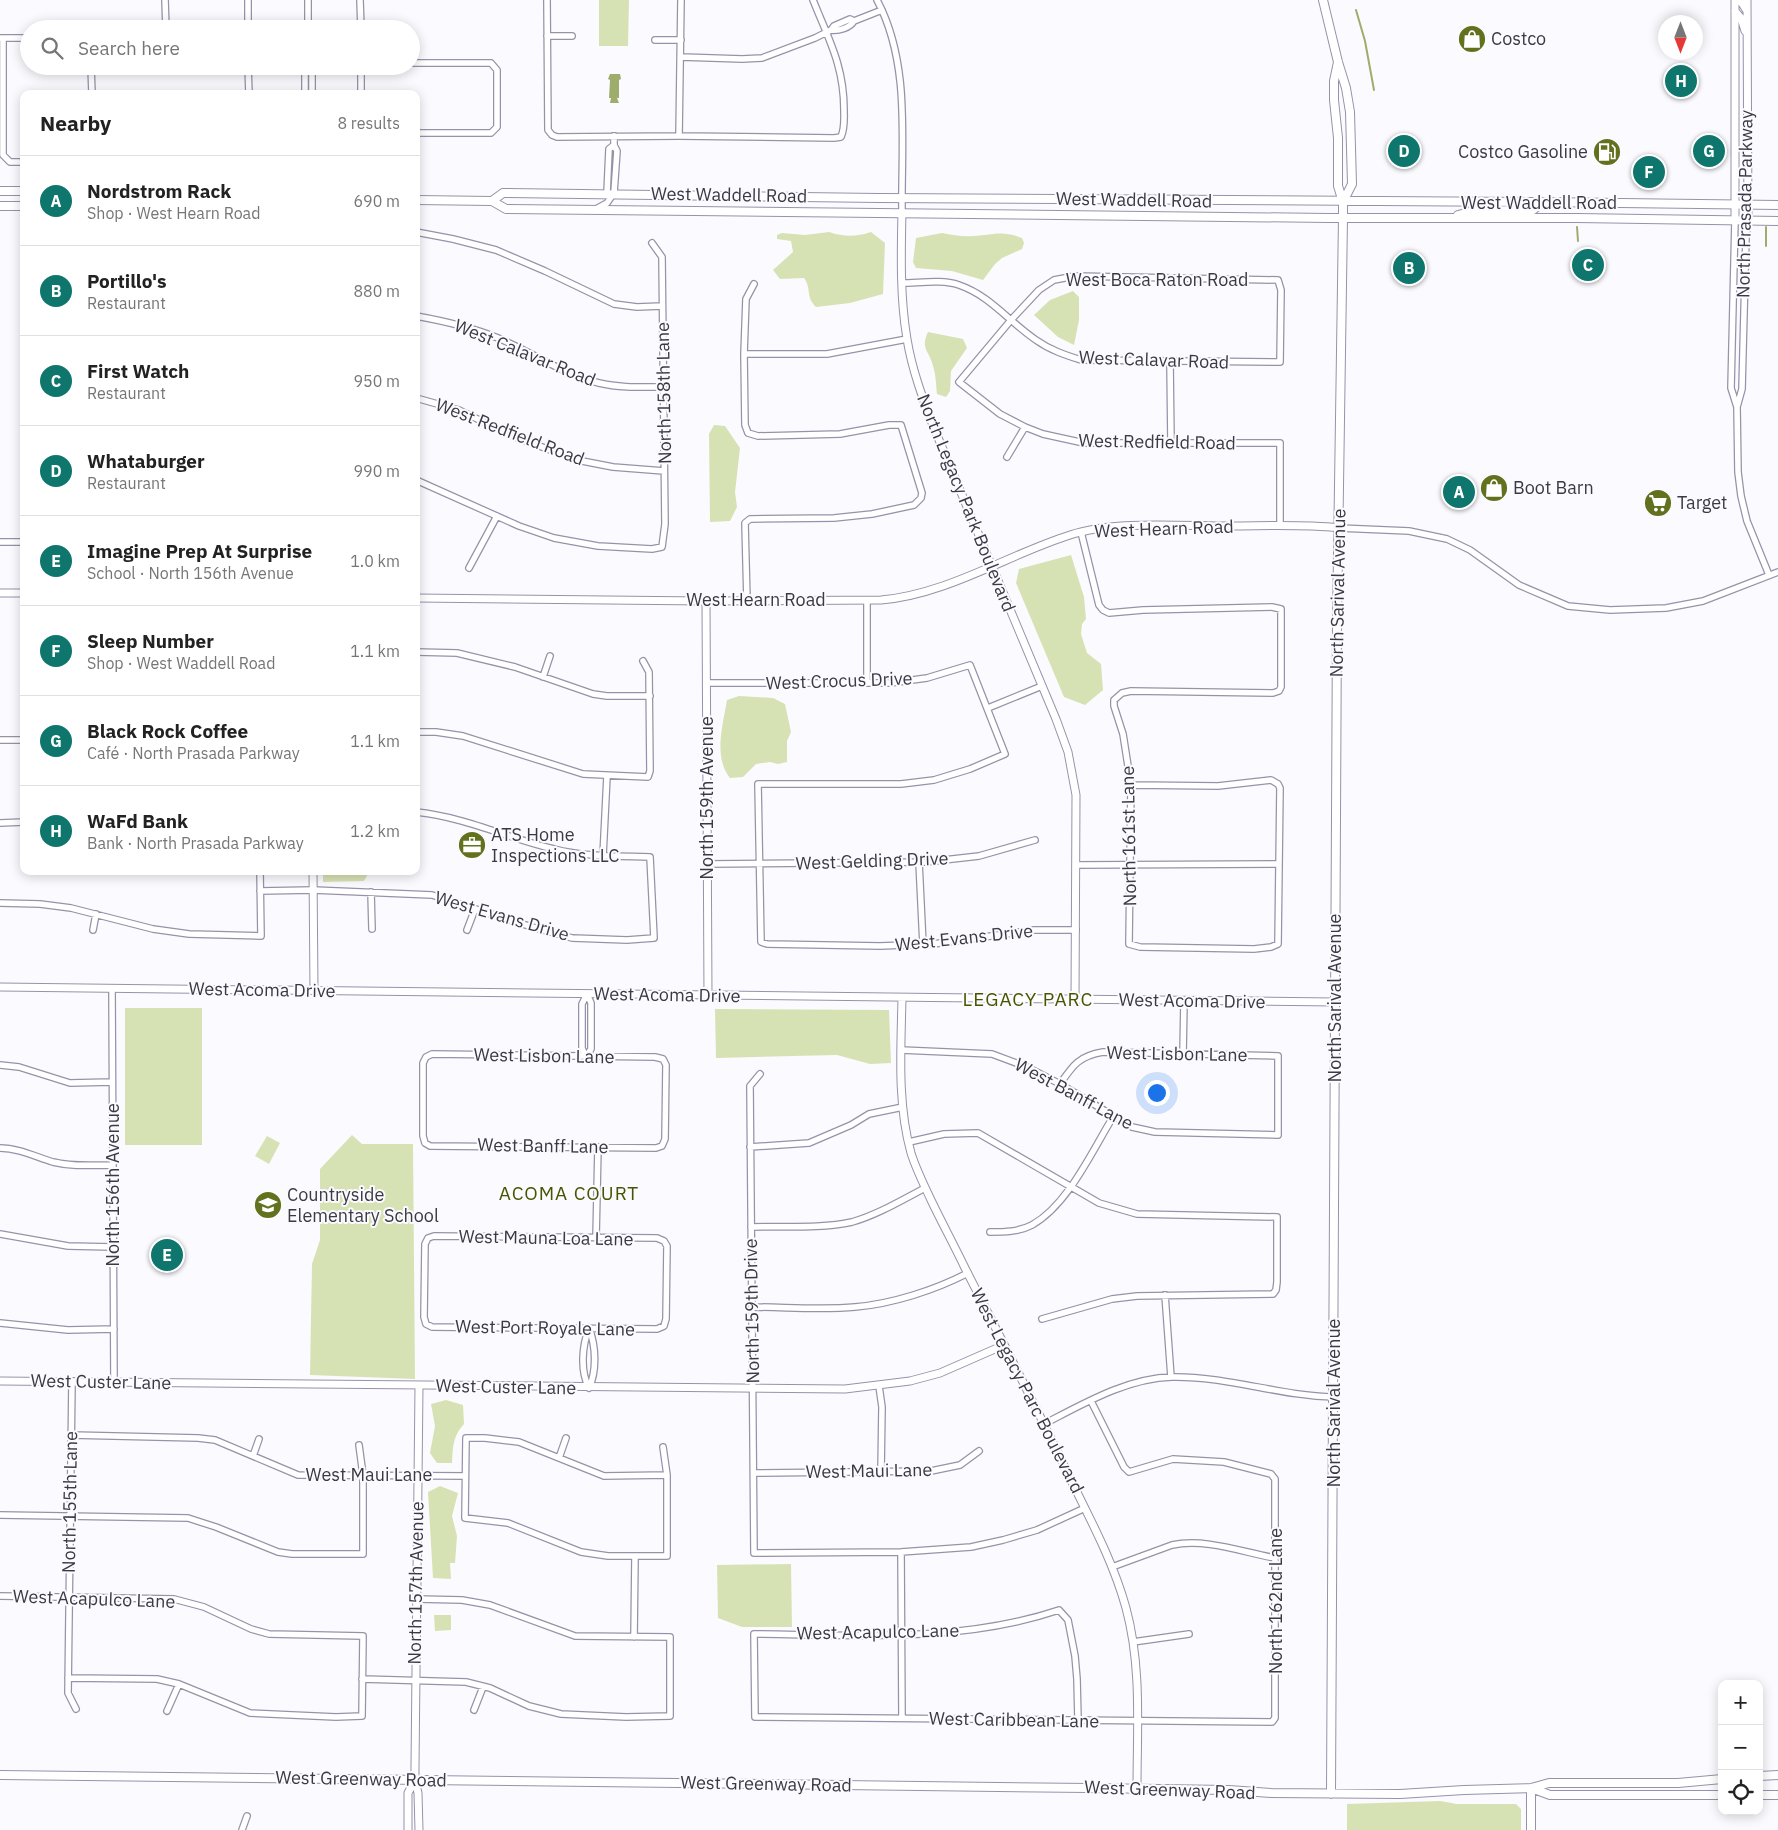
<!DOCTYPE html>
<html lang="en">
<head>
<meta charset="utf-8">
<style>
  :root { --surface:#fff; --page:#f6f6f6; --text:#222; --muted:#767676; --line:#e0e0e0; --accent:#0f766e }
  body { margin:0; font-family:"IBM Plex Sans",sans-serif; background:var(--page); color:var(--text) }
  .controls { position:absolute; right:15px; bottom:15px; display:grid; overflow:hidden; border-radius:10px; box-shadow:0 2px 12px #0003 }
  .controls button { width:45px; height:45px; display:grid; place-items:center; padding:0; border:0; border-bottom:1px solid var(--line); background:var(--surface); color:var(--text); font:25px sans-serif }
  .compass { position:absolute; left:1658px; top:15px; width:45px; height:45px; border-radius:50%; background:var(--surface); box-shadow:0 2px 12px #0003; rotate:180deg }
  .you { position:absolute; left:1156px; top:1092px; width:18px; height:18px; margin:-12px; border:4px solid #fff; border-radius:50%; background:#1a73e8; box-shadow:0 0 0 8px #1a73e833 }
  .badge { display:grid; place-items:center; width:32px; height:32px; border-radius:50%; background:var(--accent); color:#fff; font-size:16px; font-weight:700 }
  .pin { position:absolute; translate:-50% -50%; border:2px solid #fff; box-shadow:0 1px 5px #0006 }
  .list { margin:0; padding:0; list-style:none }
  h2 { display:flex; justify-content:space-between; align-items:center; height:65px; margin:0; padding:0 20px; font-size:21px }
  h2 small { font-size:16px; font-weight:400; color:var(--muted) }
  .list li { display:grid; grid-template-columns:32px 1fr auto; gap:15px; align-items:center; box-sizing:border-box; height:90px; padding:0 20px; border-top:1px solid var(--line) }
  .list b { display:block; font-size:19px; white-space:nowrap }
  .list p { margin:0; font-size:16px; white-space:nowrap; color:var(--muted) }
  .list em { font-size:16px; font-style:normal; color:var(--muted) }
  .icon { flex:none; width:28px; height:28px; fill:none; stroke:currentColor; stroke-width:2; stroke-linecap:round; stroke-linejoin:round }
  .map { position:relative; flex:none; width:1778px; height:1830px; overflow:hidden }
  .search { position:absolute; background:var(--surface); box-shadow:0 2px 12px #0003; left:20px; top:20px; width:400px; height:55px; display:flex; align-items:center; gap:12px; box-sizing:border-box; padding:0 18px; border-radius:28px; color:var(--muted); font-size:19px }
  .panel { position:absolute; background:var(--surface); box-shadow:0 2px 12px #0003; left:20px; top:90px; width:400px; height:785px; border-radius:10px }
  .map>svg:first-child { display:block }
  .green { fill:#d6e2b4 }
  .water { fill:#9ead6c }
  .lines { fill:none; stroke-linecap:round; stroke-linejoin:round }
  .stream { stroke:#9ead6c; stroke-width:2 }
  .minor-casing { stroke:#9792aa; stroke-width:8 }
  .tertiary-casing { stroke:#9792aa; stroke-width:9 }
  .secondary-casing { stroke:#9792aa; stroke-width:10 }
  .minor { stroke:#fff; stroke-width:5.5 }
  .tertiary { stroke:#fff; stroke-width:7 }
  .secondary { stroke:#fff; stroke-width:8 }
  .labels { text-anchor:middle; stroke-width:4; stroke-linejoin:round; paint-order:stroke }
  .poi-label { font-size:18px; fill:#3b3943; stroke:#fbfaff; text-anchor:start }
  .street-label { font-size:18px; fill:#3b3943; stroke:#fbfaff }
  .neighbourhood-label { font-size:19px; letter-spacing:1px; fill:#485500; stroke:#fbfaff }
</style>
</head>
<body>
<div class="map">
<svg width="1778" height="1830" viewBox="0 0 1778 1830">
  <rect width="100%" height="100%" fill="#fbfaff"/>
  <path class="green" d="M599,0h30l-1,46h-29z
    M829,232c15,5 27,5 42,0l14,11 -2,51 -33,9 -34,4c-11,-11 -4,-18 -12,-29l-24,1 -7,-9 20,-18 -2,-11 -14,-2v-4l5,-2 23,2z
    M942,233c11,2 21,4 32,3 20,-1 27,-6 48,2l2,5 -2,6 -20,9 -7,6 -12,16 -31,-9 -36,-3 -3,-6 3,-24z
    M1073,291l6,6v23l-5,25 -16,-8 -24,-22 16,-15z
    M928,332l35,7 4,9 -16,23 -1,20 -4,6 -9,-3c-1,-9 -1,-19 -4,-28 -4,-16 -13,-17 -5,-34z
    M714,425l11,1 15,22 -5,44 2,15 -7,14 -20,1 -1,-88z
    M1071,555l13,42 2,22 -4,5 -1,10 6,19 14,11 2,26 -18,15 -21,-8 -48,-114 3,-14z
    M739,696l34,2 12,6 6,28 -4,9v21l-9,2 -8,-2 -14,2 -13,13 -13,1c-17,-21 -7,-53 -3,-78z
    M323,871h46v1l-5,9 -41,1z
    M125,1008h77v137h-77z
    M715,1009l174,1 2,53 -21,1 -33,-9 -121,3z
    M352,1135l10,9h51l2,235 -105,-4 2,-111 8,-24v-71z
    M267,1136l13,7 -11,21 -14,-8z
    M446,1400l17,5 1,19c-11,12 -11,22 -12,39h-15l-7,-10 5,-27 -4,-22z
    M440,1486l18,7 -6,23 5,20 -2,27h-5l1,16 -18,-1 -5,-86z
    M791,1564l1,63h-50l-24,-9 -1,-53z
    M434,1615h17v15l-16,1z
    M1440,1801l17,3h59l5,5v21h-174v-26z"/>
  <path class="water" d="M610,74h10l1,5 -2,1v18h-2l2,5h-9l1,-5h-2l1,-18 -2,-1z"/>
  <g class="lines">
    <path class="stream" d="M1356,10l9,31 9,49
      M1577,227l1,14
      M1766,246v-19"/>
    <defs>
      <path id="minor" d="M165,0l1,29
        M248,0v29
        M360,0l1,29
        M547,0l1,130 4,5 5,2 122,-1 155,2 7,-1c4,-9 3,-18 3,-27 0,-44 -15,-70 -31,-110
        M877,0c34,64 24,142 25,212
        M304,29l4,-7v-22
        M831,30c8,1 19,-2 23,-9
        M547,36h25
        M1,38h28
        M3,38v117l7,7h14
        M655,40h26
        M681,57l61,2 20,-1 53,-20 16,-8 3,-4 16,-7 4,2 28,-11
        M411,63h80l6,7v57l-6,6h-75
        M91,66l1,28
        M248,66l1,28
        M305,66v28
        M312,66v28
        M361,66v28
        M679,136l2,-136
        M607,193l2,-44 5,-4
        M596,209l11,-6 7,-10 3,-42 -3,-6v-9
        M1735,220l-4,168 6,19 1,65 3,24 6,25 22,54
        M416,232l37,7 43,11 49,21 69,33 23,3 25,-1
        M902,283c17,0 40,-4 57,2 32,11 50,37 77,55 14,10 29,15 45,20l199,2 1,-72 -3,-10 -203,-4 -21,4 -15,10 -28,30 -52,62 41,32 25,13 18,7 41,9h196v83
        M416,316c28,5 55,11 82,22 34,14 64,36 101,45 21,5 43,4 64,4
        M744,354h83l80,-15
        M1170,362l1,81
        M416,398l43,12 51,25 67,25 36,7 51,4
        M1737,407l5,-18 4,-153 2,-16
        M1007,457l18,-30
        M416,480l103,46 35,12 44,8 54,3 10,-2 3,-23 -3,-267 -10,-14
        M1339,528l70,3 38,8 23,11 49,35 49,21 42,4 56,-2 37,-7 75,-29
        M1081,532l18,73 4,5 6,3 34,-3 129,-3 9,2v78l-2,4 -6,2 -142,-2 -9,2 -8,7v6l9,28 8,51 -2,159 11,3 114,2 17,-2 7,-3 2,-156 -2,-4 -7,-4 -53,6 -87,-1
        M0,542h24
        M469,568l28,-52
        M867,600v83
        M747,601l-2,-78 5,-4 84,-1 38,-4 42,-9 7,-7 1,-5 -21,-68h-12l-49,9 -82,2 -10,-3 -3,-8 -1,-71 2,-55 8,-15
        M416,652l41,1 58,14 78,27 14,2h43
        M543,677l7,-21
        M707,683h183l37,-5 43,-13 35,89 -35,15 -36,11 -33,4h-143l3,158 6,2 113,2 53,-2 101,-14h42
        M988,708l54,-22
        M416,732h20l27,4 120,38 65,3 2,-6 -1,-99 -6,-11
        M0,740h24
        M0,823l24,-1
        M603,856l4,-80
        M919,862l4,83
        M708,864l218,-2 53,-6 56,-16
        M1077,865l202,-1
        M260,891l53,-1 119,5 100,32 40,11 55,2 27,-2 -4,-81c-31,-1 -65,0 -96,-8 -47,-11 -89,-32 -138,-37
        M371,892l1,37
        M0,903l40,1 31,4 82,21 36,5 72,2 -1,-65
        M93,930l3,-16
        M467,930l8,-21
        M112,988l2,394
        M901,1050l91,4 35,13 33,17 72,43 23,5 123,3v-79l-175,-4c-24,4 -30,13 -43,32
        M432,1054l223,3 8,2 3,6 -1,74 -3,7 -6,2 -226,-2 -5,-3 -2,-7v-73l3,-6z
        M1183,1054l1,-53
        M586,1057l-4,-9v-44l5,-10
        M586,1057l5,-8v-46l-4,-9
        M0,1065l19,2 51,16 42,-1
        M760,1074l-10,12 4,467 147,-1 70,-5 32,-7 34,-10 48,-22
        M909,1142l35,-8 34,-1 121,70 38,11 140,3v65l-1,8 -3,4 -136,2 -25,3 -70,20
        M750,1147l59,-4 42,-18 18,-11 34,-7
        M0,1148c19,0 36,9 53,14 20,5 40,3 60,3
        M751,1227c32,-1 70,2 101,-5 25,-7 50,-22 73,-34
        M990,1232c14,0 29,0 42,-7 36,-20 60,-74 81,-108
        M0,1234l68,12 45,1
        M434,1236l223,2 7,3 3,5 -1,73 -2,7 -7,3 -225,-2 -6,-3 -2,-7 1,-73 3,-6z
        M596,1238l2,-91
        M1165,1295l6,82
        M752,1307c33,0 71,3 103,0 37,-3 80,-17 113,-34
        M0,1323l68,7 46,-1
        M589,1328c-7,18 -9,43 0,60
        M589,1328c7,18 8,43 0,60
        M72,1381l-4,312 8,16
        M879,1386l3,21 -1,65
        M1044,1424c39,-20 83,-46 128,-47 55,-1 108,19 162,20
        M71,1435l127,3 17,2 83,35 167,1
        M663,1447l4,28v81h-59l-27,-4 -73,-29 -43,-5 1,-80h19l34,4 85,34 63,-1
        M253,1456l6,-17
        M559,1458l7,-20
        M754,1473l177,-2 29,-6 19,-14
        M0,1515l188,3 28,9 62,25 14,2h71v-79l-4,-30
        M901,1552l1,166
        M1112,1567l60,-22c33,-7 70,7 103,13
        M0,1596l174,3 30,8 47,22 18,5 94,2 -1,80 -26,1 -86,-4 -71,-29 -22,-5 -89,-1
        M634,1637l1,-80
        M1133,1642l56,-8
        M362,1679l104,3 24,6 39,18 32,8 65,3 44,-1v-79l-95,-1 -85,-31 -28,-5 -46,-1
        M474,1710l9,-23
        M167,1711l12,-27
        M1078,1720l-1,-41 -2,-23 -7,-36 -9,-10c-98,33 -203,25 -305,24l1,83 517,5 3,-4v-239l-4,-5 -47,-12 -51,-3 -44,13 -5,-5 -33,-66
        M242,1830l5,-14"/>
      <path id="tertiary" d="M1740,0l7,11
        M1747,0l1,220
        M1735,11l6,7 4,13
        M902,212c-1,42 -2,86 5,127 5,31 16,60 27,89l122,291 12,33 8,43 -1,204
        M1735,220v-220
        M0,593h24
        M416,598l290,3 175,-1c67,-6 126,-45 189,-65 44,-15 112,-9 159,-9 36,0 73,-2 110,2
        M706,601l2,394
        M313,871l1,120
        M0,987l1335,15
        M902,998c-1,51 -5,105 9,155 5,16 13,32 20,47 11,23 23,45 34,68 35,69 71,138 104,208 21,43 44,85 57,132 16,59 11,120 11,181
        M0,1381l845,8 65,-8 30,-8 64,-28
        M408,1830v-37l7,-13
        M419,1830l-1,-37 -3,-13v-14l4,-380"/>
      <path id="secondary" d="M1323,0l15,62 8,26 4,24 2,72 -9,18
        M0,191h24
        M416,200l76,1 14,8 822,9h249l201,3
        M492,201l11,-8 376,5 663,4 236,3
        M0,206h24
        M1458,215l15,-4 60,-1 9,-8
        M0,1775l1089,13 140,2 42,3 129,1 64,-4 67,-2 18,-5h129l44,-4
        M1759,1776l19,-1
        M1531,1788l19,7h172
        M1531,1788v42
        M1331,1794l6,-1173 6,-404v-15l-5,-16v-48l-4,-38v-19l4,-19
        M1759,1795h19"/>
    </defs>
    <use href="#minor" class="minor-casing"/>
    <use href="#tertiary" class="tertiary-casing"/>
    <use href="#secondary" class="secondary-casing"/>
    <use href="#minor" class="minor"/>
    <use href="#tertiary" class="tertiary"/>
    <use href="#secondary" class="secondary"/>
  </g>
  <defs>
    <symbol id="shop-disc" viewBox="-11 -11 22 22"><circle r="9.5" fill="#62711d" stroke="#fbfaff"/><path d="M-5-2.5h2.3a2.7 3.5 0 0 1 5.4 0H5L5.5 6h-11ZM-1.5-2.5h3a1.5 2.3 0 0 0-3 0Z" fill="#fff"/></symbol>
    <symbol id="fuel-disc" viewBox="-11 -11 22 22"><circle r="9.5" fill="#62711d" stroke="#fbfaff"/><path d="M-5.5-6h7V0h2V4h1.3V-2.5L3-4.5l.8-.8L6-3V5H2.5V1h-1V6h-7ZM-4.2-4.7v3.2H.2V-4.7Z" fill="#fff"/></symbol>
    <symbol id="supermarket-disc" viewBox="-11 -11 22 22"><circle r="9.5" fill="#62711d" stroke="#fbfaff"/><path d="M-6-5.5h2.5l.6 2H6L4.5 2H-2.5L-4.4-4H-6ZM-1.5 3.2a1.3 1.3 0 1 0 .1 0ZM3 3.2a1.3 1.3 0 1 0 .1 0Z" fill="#fff"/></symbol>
    <symbol id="office-disc" viewBox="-11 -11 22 22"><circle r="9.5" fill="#62711d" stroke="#fbfaff"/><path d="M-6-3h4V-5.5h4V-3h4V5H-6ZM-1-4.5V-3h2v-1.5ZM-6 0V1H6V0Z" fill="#fff"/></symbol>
    <symbol id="school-disc" viewBox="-11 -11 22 22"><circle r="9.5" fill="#62711d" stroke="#fbfaff"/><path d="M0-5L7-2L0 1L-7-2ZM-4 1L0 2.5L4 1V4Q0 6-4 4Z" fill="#fff"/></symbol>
  </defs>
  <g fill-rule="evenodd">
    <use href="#shop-disc" x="1456" y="23" width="32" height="32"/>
    <use href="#fuel-disc" x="1591" y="136" width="32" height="32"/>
    <use href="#shop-disc" x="1478" y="472" width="32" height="32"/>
    <use href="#supermarket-disc" x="1642" y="487" width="32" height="32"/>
    <use href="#office-disc" x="456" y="829" width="32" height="32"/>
    <use href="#school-disc" x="252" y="1189" width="32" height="32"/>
  </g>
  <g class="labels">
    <g class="poi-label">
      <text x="1491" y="45">Costco</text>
      <text x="1588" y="158" text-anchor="end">Costco Gasoline</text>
      <text x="1513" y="494">Boot Barn</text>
      <text x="1677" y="509">Target</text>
      <text x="491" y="841">ATS Home<tspan x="491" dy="21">Inspections LLC</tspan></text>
      <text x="287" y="1201">Countryside<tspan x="287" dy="21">Elementary School</tspan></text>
    </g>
    <g class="street-label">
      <text transform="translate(729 195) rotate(1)" y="6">West Waddell Road</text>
      <text transform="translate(1134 200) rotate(1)" y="6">West Waddell Road</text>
      <text x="1539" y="209">West Waddell Road</text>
      <text transform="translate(1745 204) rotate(-89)" y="6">North Prasada Parkway</text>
      <text x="1157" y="286">West Boca Raton Road</text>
      <text transform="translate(525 353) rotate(22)" y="6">West Calavar Road</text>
      <text transform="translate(1154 360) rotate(2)" y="6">West Calavar Road</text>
      <text transform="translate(664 393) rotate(-91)" y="6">North 158th Lane</text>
      <text transform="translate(510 432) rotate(21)" y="6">West Redfield Road</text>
      <text transform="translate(1157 442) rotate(1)" y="6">West Redfield Road</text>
      <text transform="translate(966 503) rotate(68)" y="6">North Legacy Park Boulevard</text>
      <text transform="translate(1164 529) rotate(-2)" y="6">West Hearn Road</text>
      <text transform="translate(1338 593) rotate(-89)" y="6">North Sarival Avenue</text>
      <text x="756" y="606">West Hearn Road</text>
      <text transform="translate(839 681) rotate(-2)" y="6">West Crocus Drive</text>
      <text transform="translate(707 798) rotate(-90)" y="6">North 159th Avenue</text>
      <text transform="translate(1129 836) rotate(-91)" y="6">North 161st Lane</text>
      <text transform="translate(872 861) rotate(-2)" y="6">West Gelding Drive</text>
      <text transform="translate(502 916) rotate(16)" y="6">West Evans Drive</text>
      <text transform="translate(964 938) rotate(-6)" y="6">West Evans Drive</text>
      <text transform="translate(262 990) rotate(1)" y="6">West Acoma Drive</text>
      <text transform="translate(667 995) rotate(1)" y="6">West Acoma Drive</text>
      <text transform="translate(1335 998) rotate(-90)" y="6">North Sarival Avenue</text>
      <text transform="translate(1192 1001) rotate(1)" y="6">West Acoma Drive</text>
      <text transform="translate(1177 1054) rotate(1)" y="6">West Lisbon Lane</text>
      <text transform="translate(544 1056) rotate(1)" y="6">West Lisbon Lane</text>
      <text transform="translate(1074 1094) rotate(28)" y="6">West Banff Lane</text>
      <text transform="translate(543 1146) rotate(1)" y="6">West Banff Lane</text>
      <text transform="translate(113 1185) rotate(-90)" y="6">North 156th Avenue</text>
      <text transform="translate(546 1238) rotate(1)" y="6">West Mauna Loa Lane</text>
      <text transform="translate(752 1311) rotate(-91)" y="6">North 159th Drive</text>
      <text transform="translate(545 1328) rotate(1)" y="6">West Port Royale Lane</text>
      <text transform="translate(101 1382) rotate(1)" y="6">West Custer Lane</text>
      <text transform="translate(506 1387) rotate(1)" y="6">West Custer Lane</text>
      <text transform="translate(1027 1391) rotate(63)" y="6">West Legacy Parc Boulevard</text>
      <text transform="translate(1334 1403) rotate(-90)" y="6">North Sarival Avenue</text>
      <text transform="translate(869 1471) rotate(-1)" y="6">West Maui Lane</text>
      <text x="369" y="1481">West Maui Lane</text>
      <text transform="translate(70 1502) rotate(-89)" y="6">North 155th Lane</text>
      <text transform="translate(416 1583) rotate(-89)" y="6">North 157th Avenue</text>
      <text transform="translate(94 1599) rotate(2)" y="6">West Acapulco Lane</text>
      <text transform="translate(1276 1601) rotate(-90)" y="6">North 162nd Lane</text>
      <text transform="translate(878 1632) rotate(-1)" y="6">West Acapulco Lane</text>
      <text transform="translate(1014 1720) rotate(1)" y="6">West Caribbean Lane</text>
      <text transform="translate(361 1779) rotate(1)" y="6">West Greenway Road</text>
      <text transform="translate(766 1784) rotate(1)" y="6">West Greenway Road</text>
      <text transform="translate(1170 1790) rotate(2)" y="6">West Greenway Road</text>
    </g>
    <g class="neighbourhood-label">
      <text x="1028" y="1006">LEGACY PARC</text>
      <text x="569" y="1200">ACOMA COURT</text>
    </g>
  </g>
</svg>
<div class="controls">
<button>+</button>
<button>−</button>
<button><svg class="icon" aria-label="locate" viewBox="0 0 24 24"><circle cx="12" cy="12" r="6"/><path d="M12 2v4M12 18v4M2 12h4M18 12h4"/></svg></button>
</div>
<svg class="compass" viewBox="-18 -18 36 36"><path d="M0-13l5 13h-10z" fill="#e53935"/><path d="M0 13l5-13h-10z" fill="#767676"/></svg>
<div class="you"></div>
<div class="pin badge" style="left:1459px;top:492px">A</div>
<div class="pin badge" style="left:1409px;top:268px">B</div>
<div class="pin badge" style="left:1588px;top:265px">C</div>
<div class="pin badge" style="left:1404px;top:151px">D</div>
<div class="pin badge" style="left:167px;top:1255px">E</div>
<div class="pin badge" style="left:1649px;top:172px">F</div>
<div class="pin badge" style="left:1709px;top:151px">G</div>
<div class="pin badge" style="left:1681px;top:81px">H</div>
<div class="search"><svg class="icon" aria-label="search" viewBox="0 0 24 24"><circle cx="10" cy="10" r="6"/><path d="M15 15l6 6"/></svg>Search here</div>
<section class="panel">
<h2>Nearby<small>8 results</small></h2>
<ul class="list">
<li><span class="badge">A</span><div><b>Nordstrom Rack</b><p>Shop · West Hearn Road</p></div><em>690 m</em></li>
<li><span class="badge">B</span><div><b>Portillo's</b><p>Restaurant</p></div><em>880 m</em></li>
<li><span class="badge">C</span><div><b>First Watch</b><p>Restaurant</p></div><em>950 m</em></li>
<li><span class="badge">D</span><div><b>Whataburger</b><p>Restaurant</p></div><em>990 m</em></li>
<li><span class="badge">E</span><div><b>Imagine Prep At Surprise</b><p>School · North 156th Avenue</p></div><em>1.0 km</em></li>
<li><span class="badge">F</span><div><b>Sleep Number</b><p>Shop · West Waddell Road</p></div><em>1.1 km</em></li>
<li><span class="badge">G</span><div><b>Black Rock Coffee</b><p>Café · North Prasada Parkway</p></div><em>1.1 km</em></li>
<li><span class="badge">H</span><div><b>WaFd Bank</b><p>Bank · North Prasada Parkway</p></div><em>1.2 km</em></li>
</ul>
</section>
</div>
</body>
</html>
